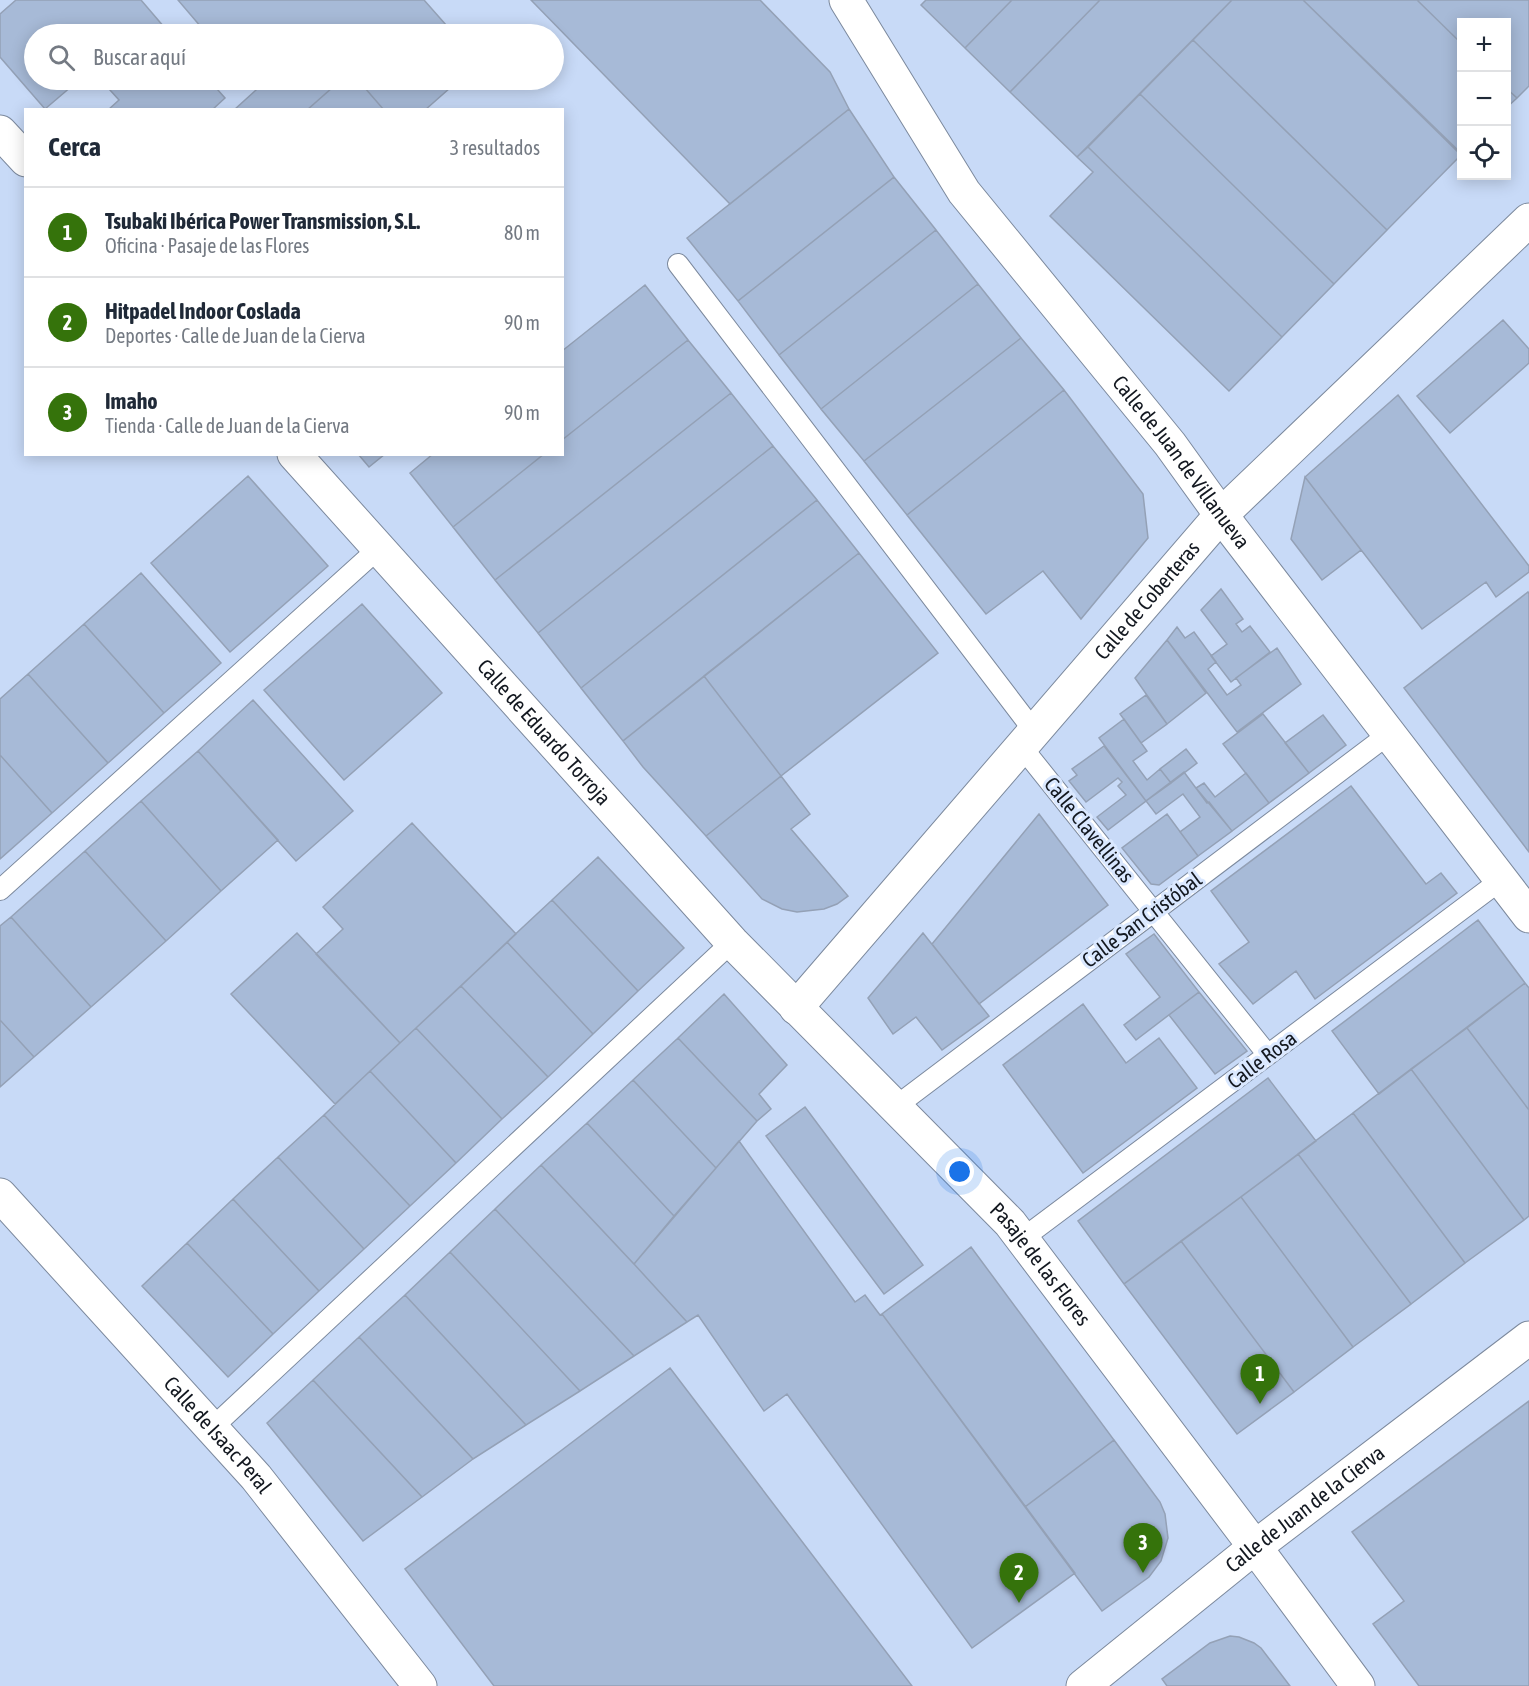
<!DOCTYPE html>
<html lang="es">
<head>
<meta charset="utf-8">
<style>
  :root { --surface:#fff; --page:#f6f6f7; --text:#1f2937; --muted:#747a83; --line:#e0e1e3; --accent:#35730b }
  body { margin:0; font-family:"Asap Condensed",sans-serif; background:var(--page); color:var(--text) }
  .controls { position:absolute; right:18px; top:18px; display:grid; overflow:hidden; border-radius:0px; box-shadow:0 3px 15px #0003 }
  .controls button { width:54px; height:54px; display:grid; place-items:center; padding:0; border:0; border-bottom:2px solid var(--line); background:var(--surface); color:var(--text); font:30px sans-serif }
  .you { position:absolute; left:960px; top:1172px; width:21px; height:21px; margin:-15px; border:4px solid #fff; border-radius:50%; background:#1a73e8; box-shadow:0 0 0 9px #1a73e833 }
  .badge { display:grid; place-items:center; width:39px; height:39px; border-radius:50%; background:var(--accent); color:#fff; font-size:20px; font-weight:700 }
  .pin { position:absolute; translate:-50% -50px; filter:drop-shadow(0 2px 3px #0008) }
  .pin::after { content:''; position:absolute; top:32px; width:21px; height:18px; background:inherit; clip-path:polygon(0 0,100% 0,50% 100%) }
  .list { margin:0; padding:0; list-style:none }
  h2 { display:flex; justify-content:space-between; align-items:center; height:78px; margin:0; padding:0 24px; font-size:26px }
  h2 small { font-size:20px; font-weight:400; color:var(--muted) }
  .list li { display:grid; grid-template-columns:39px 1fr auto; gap:18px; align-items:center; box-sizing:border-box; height:90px; padding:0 24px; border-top:2px solid var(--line) }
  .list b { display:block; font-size:22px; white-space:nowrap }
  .list p { margin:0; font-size:20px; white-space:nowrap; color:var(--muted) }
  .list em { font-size:20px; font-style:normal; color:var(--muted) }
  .icon { flex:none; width:33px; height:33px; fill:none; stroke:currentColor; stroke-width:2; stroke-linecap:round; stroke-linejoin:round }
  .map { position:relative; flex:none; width:1529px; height:1686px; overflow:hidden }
  .search { position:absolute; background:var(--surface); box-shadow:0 3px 15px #0003; left:24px; top:24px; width:540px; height:66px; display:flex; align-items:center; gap:15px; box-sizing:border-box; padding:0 21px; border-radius:33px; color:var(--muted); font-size:22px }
  .panel { position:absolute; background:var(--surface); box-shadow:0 3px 15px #0003; left:24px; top:108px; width:540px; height:348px; border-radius:0px }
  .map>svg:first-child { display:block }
  .built { fill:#c8daf7; fill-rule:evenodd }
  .building { fill:#a7bad7; stroke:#94a1b6; stroke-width:1.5 }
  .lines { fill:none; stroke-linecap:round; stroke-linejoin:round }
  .lane-casing { stroke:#7c899d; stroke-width:22 }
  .street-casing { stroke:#7c899d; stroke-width:35 }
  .lane { stroke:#fff; stroke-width:20 }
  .street { stroke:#fff; stroke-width:33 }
  .labels { text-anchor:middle; stroke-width:6; stroke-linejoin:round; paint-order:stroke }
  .street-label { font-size:21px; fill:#131820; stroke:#dae8ff }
</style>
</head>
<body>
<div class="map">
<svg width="1529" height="1686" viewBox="0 0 1529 1686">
  <rect width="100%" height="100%" fill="#dae8ff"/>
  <path class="built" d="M0,0h1529v1686h-1529zM1462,22h44v154h-44zM34,34h520v46h-520zM26,110h536v344h-536z"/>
  <path class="building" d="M16,0h125l23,27 -9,7h-121v46h45l-34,29 -45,-52v-43z
    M178,0h246l30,34h-247z
    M531,0h229l70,72 19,37 -119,95z
    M926,0h86l-47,48 -44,-43z
    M1012,0h88l-90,92 -45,-44z
    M1100,0h132l-155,157 -67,-65z
    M1232,0h71l158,155 -74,75 -194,-190z
    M1303,0h114l45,44v110z
    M1417,0h112v86l-12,12 -11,-10v-66h-44v22z
    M1193,40l194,190 -53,54 -194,-190z
    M122,80h87l16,18 -13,12h-104l11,-10 -9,-10z
    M247,80h94l-34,30h-73l22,-20z
    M341,80h17l26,30h-77z
    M358,80h101l-34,30h-41z
    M1506,88l11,10 -11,10z
    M1140,94l194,190 -52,53 -194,-190z
    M849,109l45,68 -156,124 -51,-63z
    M1088,147l194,190 -53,54 -179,-175 43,-44 -16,-15z
    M894,177l42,53 -157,125 -41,-54z
    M936,230l42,54 -157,125 -42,-54z
    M978,284l43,54 -157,123 -43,-52z
    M645,285l43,55 -126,100v-89z
    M1503,320l26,29v14l-79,70 -33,-37z
    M1021,338l43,52 -157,125 -43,-54z
    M688,340l43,53 -236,187 -42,-53 91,-73h18v-14z
    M1064,390l79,104 5,44 -67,81 -38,-48 -57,43 -79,-99z
    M731,393l42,53 -235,187 -43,-53z
    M1398,395l131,171v6l-33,25 -10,-15 -64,47 -117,-152z
    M773,446l44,54 -236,188 -43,-55z
    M358,454h27l-16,13z
    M433,454h111l-91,73 -43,-54z
    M248,476l80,90 -98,86 -79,-89z
    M1305,477l56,73 -39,30 -31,-41z
    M817,500l42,53 -236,188 -42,-53z
    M859,553l79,100 -157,123 -77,-100z
    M141,573l80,90 -57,50 -80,-89z
    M1221,589l22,30 -7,5 6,8 8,-6 20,26 -39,30 -20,-26 16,-12 -26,-34z
    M1528,592l1,2v258l-125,-164z
    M362,604l80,89 -98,87 -80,-90z
    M84,624l80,89 -56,50 -80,-89z
    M1177,627l8,11 9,-6 22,30 -8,7 19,26 14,-10 -5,-7 41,-30 24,36 -64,48 -70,-92z
    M1167,640l39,53 -39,31 -32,-46z
    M28,674l80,89 -56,50 -52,-58v-56z
    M704,676l77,100 -75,60 -63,-69 -20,-26z
    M1146,695l21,29 -26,19 -21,-29z
    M253,700l100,111 -57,50 -98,-110z
    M1263,714l46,59 -40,30 -46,-59z
    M1323,715l23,30 -37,28 -24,-30z
    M1124,719l23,32 -14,10 14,19 13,-11 11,14 -25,18 -47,-63z
    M1104,746l42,55 -38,29 -11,-13 29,-22 -8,-9 4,-4 -4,-4 -32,24 -17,-21 8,-6 -5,-6z
    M1186,749l11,14 -26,20 -11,-14z
    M198,751l80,89 -57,51 -80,-90z
    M0,755l52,58 -52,46z
    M1184,772l23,31 2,-1 23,29 -34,25 -18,-24 20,-15 -17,-23 -27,20 -10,-13z
    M1246,773l23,30 -37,28 -36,-43 8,-5 11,14z
    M781,776l29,38 -19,15 57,67 -11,8 -13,5 -27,3 -15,-3 -20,-10 -56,-63z
    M1351,786l75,98 15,-11 16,20 -142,106 -19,-28 -43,33 -34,-40 30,-22 -38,-51z
    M141,801l80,90 -55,50 -81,-90z
    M1039,814l69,91 -129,99 -47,-60z
    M1167,814l31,42 -39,29 -8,-1 -29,-36z
    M412,823l104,111 -116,109 -84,-89 27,-25 -20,-22z
    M85,851l81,90 -75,66 -80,-90z
    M598,857l86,91 -46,43 -86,-91z
    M552,900l86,91 -45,43 -86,-92z
    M11,917l80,90 -57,50 -34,-37v-94z
    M1478,920l47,63 -146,111 -47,-63z
    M297,933l103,110 -65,61 -104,-110z
    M923,933l66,83 -47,34 -26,-33 -23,17 -25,-36z
    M1154,934l45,58 -63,48 -12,-15 36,-28 -34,-43z
    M507,942l86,92 -45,43 -87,-91z
    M1525,983l4,5v122l-62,-82z
    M461,986l87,91 -46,42 -86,-91z
    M1199,992l48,59 -32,23 -46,-59z
    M724,994l63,71 -28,29 12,15 -14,12 -79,-83z
    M1083,1004l43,59 33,-25 38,50 -114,85 -80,-108z
    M0,1020l34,37 -34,30z
    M416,1028l86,91 -46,44 -86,-92z
    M1467,1028l62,82v106l-5,4 -113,-151z
    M678,1038l79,83 -41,47 -83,-88z
    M1411,1069l113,151 -59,43 -112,-150z
    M370,1071l86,92 -46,43 -86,-91z
    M1268,1078l48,63 -192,143 -46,-63z
    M633,1080l83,88 -42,48 -87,-93z
    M805,1107l118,158 -39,29 -118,-158z
    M1353,1113l112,150 -54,41 -113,-150z
    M324,1115l86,91 -46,43 -86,-92z
    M587,1123l87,93 -40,48 -93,-99z
    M739,1141l116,161 10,-7 15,20 2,-1 193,259 -103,75 -185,-254 -23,17 -66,-96 -11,7 -53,-58z
    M1298,1154l113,150 -58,43 -112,-150z
    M278,1157l86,92 -45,42 -86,-92z
    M541,1165l93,99 53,58 -53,34 -139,-147z
    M1241,1197l112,150 -59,45 -113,-151z
    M233,1199l86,92 -46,43 -86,-91z
    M495,1209l139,147 -54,35 -130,-139z
    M1181,1241l113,151 -57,42 -113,-150z
    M187,1243l86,91 -45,43 -86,-91z
    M971,1247l143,193 -89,67 -143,-193z
    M450,1252l130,139 -54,34 -121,-130z
    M405,1295l121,130 -53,34 -114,-122z
    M359,1337l114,122 -51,38 -109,-117z
    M670,1368l242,318h-418l-89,-117z
    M313,1380l109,117 -59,44 -96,-118z
    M1529,1401v285h-110l-46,-62 31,-23 -52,-69z
    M1114,1440l46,62 5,12 3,24 -7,23 -12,16 -47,34 -77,-104z
    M1230,1636l9,1 15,6 7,5 29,38h-123l-5,-7 48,-36z"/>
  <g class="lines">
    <defs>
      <path id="lane" d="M678,264l356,467
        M1021,746l247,309
        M0,890l379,-342
        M895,1107l494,-373
        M1022,1239l479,-359
        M212,1428l520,-486"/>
      <g id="street">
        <path id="s1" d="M846,0l118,192 206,252 51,71 308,401"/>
        <path d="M0,132l26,28"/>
        <path id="s2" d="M294,454l438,488 278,281 245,324 103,139"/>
        <path id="s3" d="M796,1008l425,-493 308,-295"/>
        <path id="s4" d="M0,1195l256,282 164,209"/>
        <path id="s5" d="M1083,1686l172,-139 274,-209"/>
      </g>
    </defs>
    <use href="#lane" class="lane-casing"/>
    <use href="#street" class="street-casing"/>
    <use href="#lane" class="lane"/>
    <use href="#street" class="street"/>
  </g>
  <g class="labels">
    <g class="street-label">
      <text dy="7" stroke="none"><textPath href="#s1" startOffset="572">Calle de Juan de Villanueva</textPath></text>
      <text dy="7" stroke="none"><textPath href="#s3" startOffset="538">Calle de Coberteras</textPath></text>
      <text dy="7" stroke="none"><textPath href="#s2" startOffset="374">Calle de Eduardo Torroja</textPath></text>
      <text transform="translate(1089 830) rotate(51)" y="7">Calle Clavellinas</text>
      <text transform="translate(1142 920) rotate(-37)" y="7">Calle San Cristóbal</text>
      <text transform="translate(1262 1060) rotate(-37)" y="7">Calle Rosa</text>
      <text dy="7" stroke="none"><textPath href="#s2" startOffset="1102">Pasaje de las Flores</textPath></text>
      <text dy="7" stroke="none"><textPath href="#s4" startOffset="324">Calle de Isaac Peral</textPath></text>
      <text dy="7" stroke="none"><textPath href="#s5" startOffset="284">Calle de Juan de la Cierva</textPath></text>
    </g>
  </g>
</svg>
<div class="controls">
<button>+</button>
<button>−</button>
<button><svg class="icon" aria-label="locate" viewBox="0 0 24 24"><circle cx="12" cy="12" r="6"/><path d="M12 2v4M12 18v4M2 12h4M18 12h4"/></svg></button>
</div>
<div class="you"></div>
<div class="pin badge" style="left:1260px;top:1404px">1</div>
<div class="pin badge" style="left:1019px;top:1603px">2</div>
<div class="pin badge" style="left:1143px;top:1573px">3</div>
<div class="search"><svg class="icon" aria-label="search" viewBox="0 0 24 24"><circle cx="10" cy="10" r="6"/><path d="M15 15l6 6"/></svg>Buscar aquí</div>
<section class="panel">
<h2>Cerca<small>3 resultados</small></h2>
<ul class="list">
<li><span class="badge">1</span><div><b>Tsubaki Ibérica Power Transmission, S.L.</b><p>Oficina · Pasaje de las Flores</p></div><em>80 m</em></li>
<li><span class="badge">2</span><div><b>Hitpadel Indoor Coslada</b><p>Deportes · Calle de Juan de la Cierva</p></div><em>90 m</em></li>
<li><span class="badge">3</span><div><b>Imaho</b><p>Tienda · Calle de Juan de la Cierva</p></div><em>90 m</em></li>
</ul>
</section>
</div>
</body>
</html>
